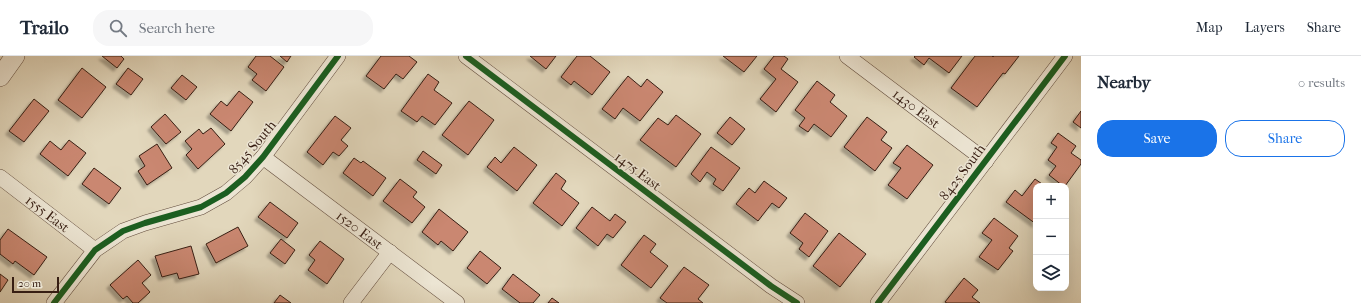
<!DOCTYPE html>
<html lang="en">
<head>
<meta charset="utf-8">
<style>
  :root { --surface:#fff; --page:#f6f6f7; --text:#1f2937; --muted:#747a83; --line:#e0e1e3; --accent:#1a73e8 }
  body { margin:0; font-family:"IM FELL French Canon",serif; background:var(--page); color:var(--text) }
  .controls { position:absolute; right:12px; bottom:12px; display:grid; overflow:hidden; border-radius:8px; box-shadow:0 4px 16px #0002 }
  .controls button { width:36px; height:36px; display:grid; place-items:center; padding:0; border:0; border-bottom:1px solid var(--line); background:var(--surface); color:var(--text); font:20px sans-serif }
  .scale { position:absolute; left:12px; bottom:10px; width:47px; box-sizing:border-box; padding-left:4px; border:2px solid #371e13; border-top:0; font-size:11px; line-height:14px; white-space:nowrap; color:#371e13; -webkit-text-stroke:3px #ece5d3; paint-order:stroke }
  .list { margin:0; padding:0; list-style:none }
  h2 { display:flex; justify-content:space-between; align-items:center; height:52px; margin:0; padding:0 16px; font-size:17px }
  h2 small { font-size:13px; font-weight:400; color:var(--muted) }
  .actions { display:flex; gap:8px; padding:12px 16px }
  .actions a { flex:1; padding:9px 0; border:1px solid var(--accent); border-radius:16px; text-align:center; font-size:14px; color:var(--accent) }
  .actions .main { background:var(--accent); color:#fff }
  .icon { flex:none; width:22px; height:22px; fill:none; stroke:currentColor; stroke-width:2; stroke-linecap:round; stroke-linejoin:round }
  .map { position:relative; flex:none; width:1081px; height:247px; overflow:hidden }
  header { display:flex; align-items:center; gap:24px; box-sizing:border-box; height:56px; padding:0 20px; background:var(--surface); border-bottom:1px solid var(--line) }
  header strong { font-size:19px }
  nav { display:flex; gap:22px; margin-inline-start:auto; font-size:14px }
  .search { width:280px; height:36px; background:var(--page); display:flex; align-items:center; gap:10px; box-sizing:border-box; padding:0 14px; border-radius:16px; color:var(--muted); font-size:15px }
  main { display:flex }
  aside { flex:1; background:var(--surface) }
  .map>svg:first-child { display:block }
  .building { fill:#ca8771; stroke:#371e13; filter:url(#shadow) }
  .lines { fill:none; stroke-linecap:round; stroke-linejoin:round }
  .minor-casing { stroke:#624c3d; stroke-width:16 }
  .tertiary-casing { stroke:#624c3d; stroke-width:20 }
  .minor { stroke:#ece5d3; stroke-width:15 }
  .tertiary { stroke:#ece5d3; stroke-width:19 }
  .cycleway-casing { stroke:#ece5d3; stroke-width:8 }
  .cycleway { stroke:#1b5e20; stroke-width:6 }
  .labels { text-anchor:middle; stroke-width:3; stroke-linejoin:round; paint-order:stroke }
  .street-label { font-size:14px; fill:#371e13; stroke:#ece5d3 }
</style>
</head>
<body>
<header>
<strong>Trailo</strong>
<div class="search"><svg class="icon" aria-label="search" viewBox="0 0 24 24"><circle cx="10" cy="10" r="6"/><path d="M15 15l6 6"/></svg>Search here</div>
<nav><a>Map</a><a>Layers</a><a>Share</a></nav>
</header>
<main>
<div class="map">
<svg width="1081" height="247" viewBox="0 0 1081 247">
  <defs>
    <filter id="shadow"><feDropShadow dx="-3.5" dy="3.5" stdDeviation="1" flood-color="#0004"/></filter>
  </defs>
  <rect width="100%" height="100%" fill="#e2d7bc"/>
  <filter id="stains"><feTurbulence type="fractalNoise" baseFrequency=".005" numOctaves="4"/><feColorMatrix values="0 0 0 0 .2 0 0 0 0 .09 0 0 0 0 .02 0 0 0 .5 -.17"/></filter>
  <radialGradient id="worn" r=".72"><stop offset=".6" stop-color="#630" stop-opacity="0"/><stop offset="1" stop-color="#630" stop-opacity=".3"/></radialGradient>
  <path class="building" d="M102,0h19l3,3 -7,9z
    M256,0h14l14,11 -18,24 -14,-11 5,-6 -9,-7z
    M280,0h11l-4,6z
    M381,0h28l8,6 -14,17 -7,-5 -12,15 -18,-13z
    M530,0h26l-10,13z
    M577,0h13l20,16 -18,23 -18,-14 -3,4 -10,-8z
    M723,0h34l-13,16z
    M774,0h10l4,3 -7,10 17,13 -22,30 -16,-13 16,-20 -12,-10z
    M915,0h47l-13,17 -20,-15 -5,7 -10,-8z
    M975,0h17l1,1 1,-1h25l-14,18 -2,-1 -26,34 -26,-19z
    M82,12l24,19 -24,31 -24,-18z
    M128,12l15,11 -12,16 -15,-11z
    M428,18l11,8 -5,8 18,13 -17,22 -13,-9 -5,6 -16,-11z
    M182,19l15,12 -11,13 -15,-12z
    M628,20l13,11 6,-8 16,13 -23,29 -17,-13 -8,11 -13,-10z
    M817,25l18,14 -5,7 17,14 -16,21 -17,-13 -6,8 -9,-6 6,-8 -10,-8z
    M239,35l14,11 -22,29 -21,-17 11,-13 6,5z
    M34,43l15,12 -25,31 -15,-11z
    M469,45l25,19 -26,35 -26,-20z
    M1081,55v17l-8,-6z
    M165,58l16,18 -15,12 -15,-17z
    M676,59l25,19 -25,33 -36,-27 18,-22 10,7z
    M335,60l16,12 -10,12 7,6 -9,10 -6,-4 -10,13 -16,-13z
    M730,61l15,12 -13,16 -15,-12z
    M867,61l20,15 -6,8 11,8 -17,23 -31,-24z
    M211,72l14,16 -27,25 -12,-14 6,-6 -7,-8 14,-12 4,5z
    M1058,77l18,13 -5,7 10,7v4l-16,22h-2l-14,-11 7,-9 -8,-6 9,-13 -6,-4z
    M69,84l17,13 -18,23 -28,-22 10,-13 11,9z
    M157,88l15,24 -25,17 -9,-14 7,-5 -6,-10z
    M907,89l26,20 -26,34 -19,-14 13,-17 -8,-5z
    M514,91l23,18 -20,26 -30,-24 8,-10 6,6z
    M711,91l29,21 -17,23 -10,-7 3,-5 -9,-7 -7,10 -9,-8z
    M423,95l19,14 -6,9 -19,-14z
    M354,102l7,5 2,-2 23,17 -13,18 -30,-23z
    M94,112l27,20 -12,16 -27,-20z
    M556,117l10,8 -5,8 18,14 -17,23 -29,-23z
    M400,123l17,13 -4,5 12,10 -13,16 -29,-22z
    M1035,123l10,7h-9v38l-30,-22 9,-12 7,6z
    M764,125l23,17 -8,10 -7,-5 -14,18 -22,-17 13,-16 6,5z
    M270,146l28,21 -11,15 -29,-21z
    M592,151l18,14 5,-7 11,8 -13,16 -6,-4 -9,12 -22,-18z
    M439,153l29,23 -15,19 -12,-10 -3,4 -16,-13z
    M805,157l23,18 -19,26 -10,-8 4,-6 -13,-10z
    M994,162l24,18 -9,12 4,3 -15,19 -19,-13 13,-17 -10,-7z
    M238,171l10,19 -32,17 -10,-19z
    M8,173l39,28 -13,18 -19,-14 -2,3 -13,-10v-14z
    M839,177l27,21 -26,33 -27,-21z
    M644,179l12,9 -6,8 18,14 -17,22 -30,-23z
    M281,183l14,11 -10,14 -15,-11z
    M320,185l24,18 -17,25 -19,-14 7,-10 -6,-5z
    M191,190l8,28 -20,5 -2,-6 -15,4 -7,-21z
    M480,195l21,17 -14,16 -20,-16z
    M138,204l13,15 -9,8 8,9 -12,11h-5l-6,-7 -4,3 -13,-14z
    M684,211l25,18 -11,14 5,4h-36l-7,-5z
    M0,218l8,6 -8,12z
    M513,218l27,21 -7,8h-13l-18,-14z
    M964,222l14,12 -6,7 8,6h-33l-2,-1z
    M280,239l11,8h-17z
    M552,242l7,5h-11z"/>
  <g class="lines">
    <defs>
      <g id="minor">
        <path d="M466,0l305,230 26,17"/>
        <path id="s1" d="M847,0l139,105"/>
        <path id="s2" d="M263,101l194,146"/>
        <path id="s3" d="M0,121l95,73"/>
        <path d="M54,247l41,-53 28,-19 22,-8 56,-16 25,-14 19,-16 18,-20 75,-101"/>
        <path d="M351,247l39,-51"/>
        <path d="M878,247l187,-247"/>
      </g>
      <path id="tertiary" d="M0,21l15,-21"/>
    </defs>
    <use href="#minor" class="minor-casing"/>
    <use href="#tertiary" class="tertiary-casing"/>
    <use href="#minor" class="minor"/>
    <use href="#tertiary" class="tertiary"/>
    <defs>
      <path id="cycleway" d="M466,0l305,230 26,17
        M54,247l41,-53 28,-19 22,-8 56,-16 25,-14 19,-16 18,-20 75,-101
        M878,247l187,-247"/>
    </defs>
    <use href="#cycleway" class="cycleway-casing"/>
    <use href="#cycleway" class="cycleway"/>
  </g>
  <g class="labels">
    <g class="street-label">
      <text dy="5" stroke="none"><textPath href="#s1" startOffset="87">1430 East</textPath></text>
      <text transform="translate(252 91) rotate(-50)" y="5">8545 South</text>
      <text transform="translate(638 115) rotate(37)" y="5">1475 East</text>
      <text transform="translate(962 116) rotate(-53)" y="5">8425 South</text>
      <text dy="5" stroke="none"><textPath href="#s3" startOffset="60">1555 East</textPath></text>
      <text dy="5" stroke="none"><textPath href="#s2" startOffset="121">1520 East</textPath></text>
    </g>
  </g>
  <rect width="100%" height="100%" filter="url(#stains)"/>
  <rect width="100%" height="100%" fill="url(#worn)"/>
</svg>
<div class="controls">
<button>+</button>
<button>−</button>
<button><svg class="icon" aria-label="layers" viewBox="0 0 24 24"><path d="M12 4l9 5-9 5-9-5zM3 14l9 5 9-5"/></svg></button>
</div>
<div class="scale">20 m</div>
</div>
<aside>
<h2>Nearby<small>0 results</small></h2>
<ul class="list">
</ul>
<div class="actions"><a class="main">Save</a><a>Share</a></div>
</aside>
</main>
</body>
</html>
